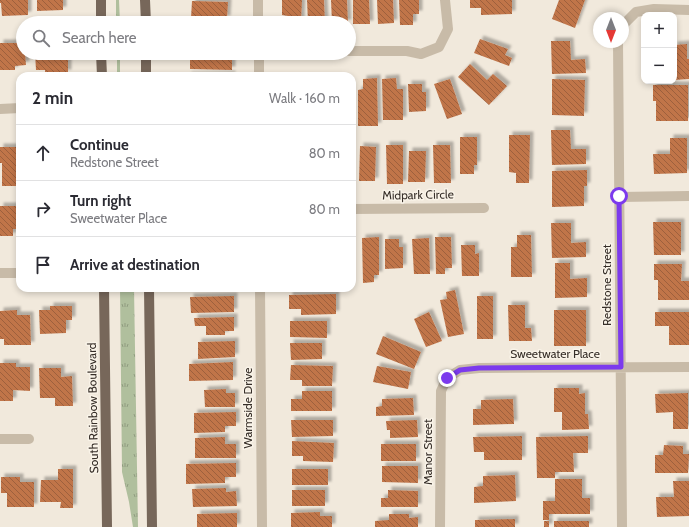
<!DOCTYPE html>
<html lang="en">
<head>
<meta charset="utf-8">
<style>
  :root { --surface:#fff; --page:#f7f7f7; --text:#2b2b33; --muted:#7c7c81; --line:#e1e1e2 }
  body { margin:0; font-family:Cabin,sans-serif; background:var(--page); color:var(--text) }
  .controls { position:absolute; right:12px; top:12px; display:grid; overflow:hidden; border-radius:8px; box-shadow:0 2px 6px #0003 }
  .controls button { width:36px; height:36px; display:grid; place-items:center; padding:0; border:0; border-bottom:1px solid var(--line); background:var(--surface); color:var(--text); font:20px sans-serif }
  .compass { position:absolute; left:593px; top:12px; width:36px; height:36px; border-radius:50%; background:var(--surface); box-shadow:0 2px 6px #0003; rotate:180deg }
  .stop { position:absolute; width:12px; height:12px; margin:-9px; border:3px solid #7c3aed; border-radius:50%; background:#fff }
  .stop.end { background:#7c3aed; border-color:#fff; box-shadow:0 1px 4px #0008 }
  .list { margin:0; padding:0; list-style:none }
  h2 { display:flex; justify-content:space-between; align-items:center; height:52px; margin:0; padding:0 16px; font-size:17px }
  h2 small { font-size:13px; font-weight:400; color:var(--muted) }
  .list li { display:grid; grid-template-columns:26px 1fr auto; gap:12px; align-items:center; box-sizing:border-box; height:56px; padding:0 16px; border-top:1px solid var(--line) }
  .list b { display:block; font-size:15px; white-space:nowrap }
  .list p { margin:0; font-size:13px; white-space:nowrap; color:var(--muted) }
  .list em { font-size:13px; font-style:normal; color:var(--muted) }
  .icon { flex:none; width:22px; height:22px; fill:none; stroke:currentColor; stroke-width:2; stroke-linecap:round; stroke-linejoin:round }
  .map { position:relative; flex:none; width:689px; height:527px; overflow:hidden }
  .search { position:absolute; background:var(--surface); box-shadow:0 2px 6px #0003; left:16px; top:16px; width:340px; height:44px; display:flex; align-items:center; gap:10px; box-sizing:border-box; padding:0 14px; border-radius:22px; color:var(--muted); font-size:15px }
  .panel { position:absolute; background:var(--surface); box-shadow:0 2px 6px #0003; left:16px; top:72px; width:340px; height:220px; border-radius:12px }
  .map>svg:first-child { display:block }
  .grass { fill:url(#grass-tufts) }
  .building { fill:url(#building-back-hatch); filter:url(#shadow) }
  .lines { fill:none; stroke-linecap:round; stroke-linejoin:round }
  .street { stroke:#c8bba8; stroke-width:10 }
  .primary { stroke:#77675a; stroke-width:10 }
  .route { stroke:#7c3aed; stroke-width:5 }
  .labels { text-anchor:middle; stroke-width:3; stroke-linejoin:round; paint-order:stroke }
  .street-label { font-size:12px; fill:#362e28; stroke:#f9f3e8 }
</style>
</head>
<body>
<div class="map">
<svg width="689" height="527" viewBox="0 0 689 527">
  <defs>
    <pattern id="grass-tufts" width="24" height="20" patternUnits="userSpaceOnUse"><rect width="24" height="20" fill="#b0bf9d"/><path d="M3 7l-1-3M5 7V3M7 7l1-3M15 17l-1-3M17 17v-4M19 17l1-3" fill="none" stroke="#909c80"/></pattern>
    <pattern id="building-back-hatch" width="6" height="6" patternUnits="userSpaceOnUse"><rect width="6" height="6" fill="#c0754a"/><path d="M-1 5l2 2M0 0l6 6M5-1l2 2" fill="none" stroke="#9d603e"/></pattern>
    <filter id="shadow"><feDropShadow dx="3.5" dy="-3.5" stdDeviation="1" flood-color="#0004"/></filter>
  </defs>
  <rect width="100%" height="100%" fill="#f1e9dc"/>
  <path class="grass" d="M116,0h3l1,23h-4z
    M117,53h3v23h-3z
    M120,288h14l4,239h-5l-4,-25 -7,-30z"/>
  <path class="building" d="M0,0h28v15l-26,1 -1,-13h-1z
    M37,0h26v10l-26,1z
    M282,0h20l-1,23h-14l1,-7 -6,-1z
    M307,0h17l1,23h-17z
    M331,0h16l1,23h-16z
    M353,0h16l1,24h-17z
    M377,0h16l1,23 -16,1z
    M399,0h20v14h-6v11h-13z
    M470,0h42v14l-31,1v-7h-11z
    M559,0h26l-10,28 -23,-9z
    M192,1l36,1 -1,17 -36,-1z
    M480,39l28,10 -3,6 7,3 -3,8 -35,-13z
    M551,41h19l1,19 14,-1 1,14 -34,1z
    M0,43h23v10h2l1,12 -11,1v4h-15z
    M687,44v15h2v20l-15,1v-35z
    M35,53h27v5h6v15l-23,1v-4h-9z
    M190,53h31v2h11v15l-42,-1z
    M470,64l17,16 6,-6 14,12 -18,19 -31,-28z
    M232,74v2h-44v-1z
    M377,78l1,48h-20v-36l5,-1v-10z
    M396,78l1,11h6v31h-20l-1,-41z
    M450,79l12,35 -15,5 -13,-35z
    M552,79l33,1 -1,36 -32,-1z
    M408,84h14v8h4v19l-17,1z
    M653,85h35v36h-32v-20h-3z
    M551,130h19l1,19h15v15l-34,1z
    M509,135h21l-1,48h-13v-10l-7,-1z
    M460,137h17v28h-3v9h-14z
    M670,138h17v35l-33,1 -1,-20h17z
    M386,145h17v39h-16z
    M433,145h17l1,38h-17z
    M360,146l16,1 -1,34h-16z
    M0,147h16v11l4,-1v29h-18v-23h-2z
    M409,151h17l-1,31h-17z
    M587,170v16h-3v20l-32,1v-36z
    M0,206h20v23h-7v7h-13z
    M653,222h28v33h-27z
    M551,223h20v20l15,-1v15l-34,1z
    M517,235h14l1,42h-21v-30h6z
    M379,237v38h-5v7l-11,1 -1,-45z
    M435,237h16l1,31h-7v6h-9z
    M429,238l1,36h-16l-2,-35z
    M385,239h14v8h4v21l-18,1z
    M461,245h14v9l4,-1v23h-17z
    M555,263h15v16l17,-1v19l-32,1z
    M654,264h28l-1,17h8v19h-31v-20h-4z
    M455,290l9,44 -16,3 -8,-37 7,-1 -1,-7z
    M336,294v20l-35,1v-6h-12v-14z
    M234,296v16l-43,1 -1,-16z
    M477,296h16v43h-16z
    M508,305h17v23h6l1,13h-23z
    M50,306h22v14h-6v13l-26,1 -1,-24h11z
    M17,310v5h13l1,30h-27v-6h-4v-28z
    M554,310h32v36h-32z
    M429,312l13,29 -16,6 -12,-28z
    M655,312h34v33h-20v-19h-14z
    M234,317v14h-9v4h-19v-9h-11l-1,-8z
    M290,321h37v17l-37,-1z
    M383,336l38,16 -7,17 -38,-15z
    M235,341v16l-37,2v-17z
    M290,343h32v16l-31,1z
    M233,362v18l-44,1v-17z
    M0,363h16v4h14v24l-17,-1v11h-13z
    M291,365l42,1 -1,20h-30v-6h-12z
    M377,366l34,6 -3,17 -35,-7z
    M39,368h22v9l11,-1 1,30h-18v-8h-15z
    M554,388h25v6l6,-1v21h3l1,15 -27,1v-18h-8z
    M226,389v4h9v14h-30l-1,-17z
    M302,391h30v20h-41v-12h11z
    M688,393v36h-15v-17l-17,1 -1,-19z
    M413,398l1,17 -38,1v-9l6,-1v-7z
    M513,399l1,25 -41,1v-16h8v-9z
    M236,412v14h-11v6l-31,1v-20z
    M291,420h42v16l-41,1z
    M417,420l1,17 -28,1v-8h-3l-1,-9z
    M522,436v24h-38v-8h-10l-1,-15z
    M588,436v17h-15l1,19h-19v6h-18l-1,-41z
    M225,437v7h11v14h-41v-20z
    M292,441l42,2 -1,19 -30,-1v-5h-11z
    M381,444h35v17h-35z
    M664,445l19,1v8h6l-1,19h-33v-18h8z
    M236,463v14h-11v6l-39,1v-20z
    M382,466h36v17l-36,-1z
    M58,469h15v39h-13l1,-6h-21l1,-22h17z
    M292,469h36v16h-36z
    M515,475l1,26 -42,2v-16l9,-1v-10z
    M1,477h19v5h14v25h-27v-14h-6z
    M555,479h27v19h8v16h-41v6h-6v-19h12z
    M673,481h16v35l-32,1 -1,-20h18z
    M226,488v4l10,-1 1,15 -44,1 -1,-18z
    M292,490h33v16h-33z
    M388,490l30,1v16h-37v-9h7z
    M320,512v4h12v11h-41v-14z
    M237,513v14h-40v-13z
    M389,514h20v4l9,-1v10h-43v-6l14,-1z
    M515,519v8h-40v-7z
    M544,521h5v6h-5z
    M554,521h35v6h-35z"/>
  <g class="lines">
    <path class="street" d="M258,0v23
      M623,25l13,-13 18,-3 35,1
      M618,42l4,485
      M349,51h58l14,3 18,-7 9,-18 -3,-29
      M259,53v23
      M0,109l20,-1
      M619,197l70,-1
      M352,209l132,-1
      M0,273h20
      M260,288l2,239
      M0,439h29
      M440,527l1,-136 6,-13 13,-8 19,-2 210,-1"/>
    <path class="primary" d="M101,0v23
      M145,0l1,23
      M101,53l1,23
      M146,53v23
      M104,288l3,239
      M149,288l3,239"/>
  </g>
  <g class="lines">
    <path class="route" d="M447,378l13,-8 19,-2 142,-1 -2,-171"/>
  </g>
  <g class="labels">
    <g class="street-label">
      <text transform="translate(418 195) rotate(-1)" y="4">Midpark Circle</text>
      <text transform="translate(607 285) rotate(-90)" y="4">Redstone Street</text>
      <text x="555" y="358">Sweetwater Place</text>
      <text transform="translate(93 408) rotate(-91)" y="4">South Rainbow Boulevard</text>
      <text transform="translate(248 408) rotate(-90)" y="4">Warmside Drive</text>
      <text transform="translate(428 452) rotate(-90)" y="4">Manor Street</text>
    </g>
  </g>
</svg>
<div class="controls">
<button>+</button>
<button>−</button>
</div>
<svg class="compass" viewBox="-18 -18 36 36"><path d="M0-13l5 13h-10z" fill="#e53935"/><path d="M0 13l5-13h-10z" fill="#7c7c81"/></svg>
<div class="stop" style="left:619px;top:196px"></div>
<div class="stop end" style="left:447px;top:378px"></div>
<div class="search"><svg class="icon" aria-label="search" viewBox="0 0 24 24"><circle cx="10" cy="10" r="6"/><path d="M15 15l6 6"/></svg>Search here</div>
<section class="panel">
<h2>2 min<small>Walk · 160 m</small></h2>
<ul class="list">
<li><svg class="icon" aria-label="ahead" viewBox="0 0 24 24"><path d="M12 20V5M6 11l6-6 6 6"/></svg><div><b>Continue</b><p>Redstone Street</p></div><em>80 m</em></li>
<li><svg class="icon" aria-label="right" viewBox="0 0 24 24"><path d="M7 20v-9h11M14 6l5 5-5 5"/></svg><div><b>Turn right</b><p>Sweetwater Place</p></div><em>80 m</em></li>
<li><svg class="icon" aria-label="arrive" viewBox="0 0 24 24"><path d="M6 21V4h12l-3 4 3 4H6"/></svg><div><b>Arrive at destination</b></div></li>
</ul>
</section>
</div>
</body>
</html>
